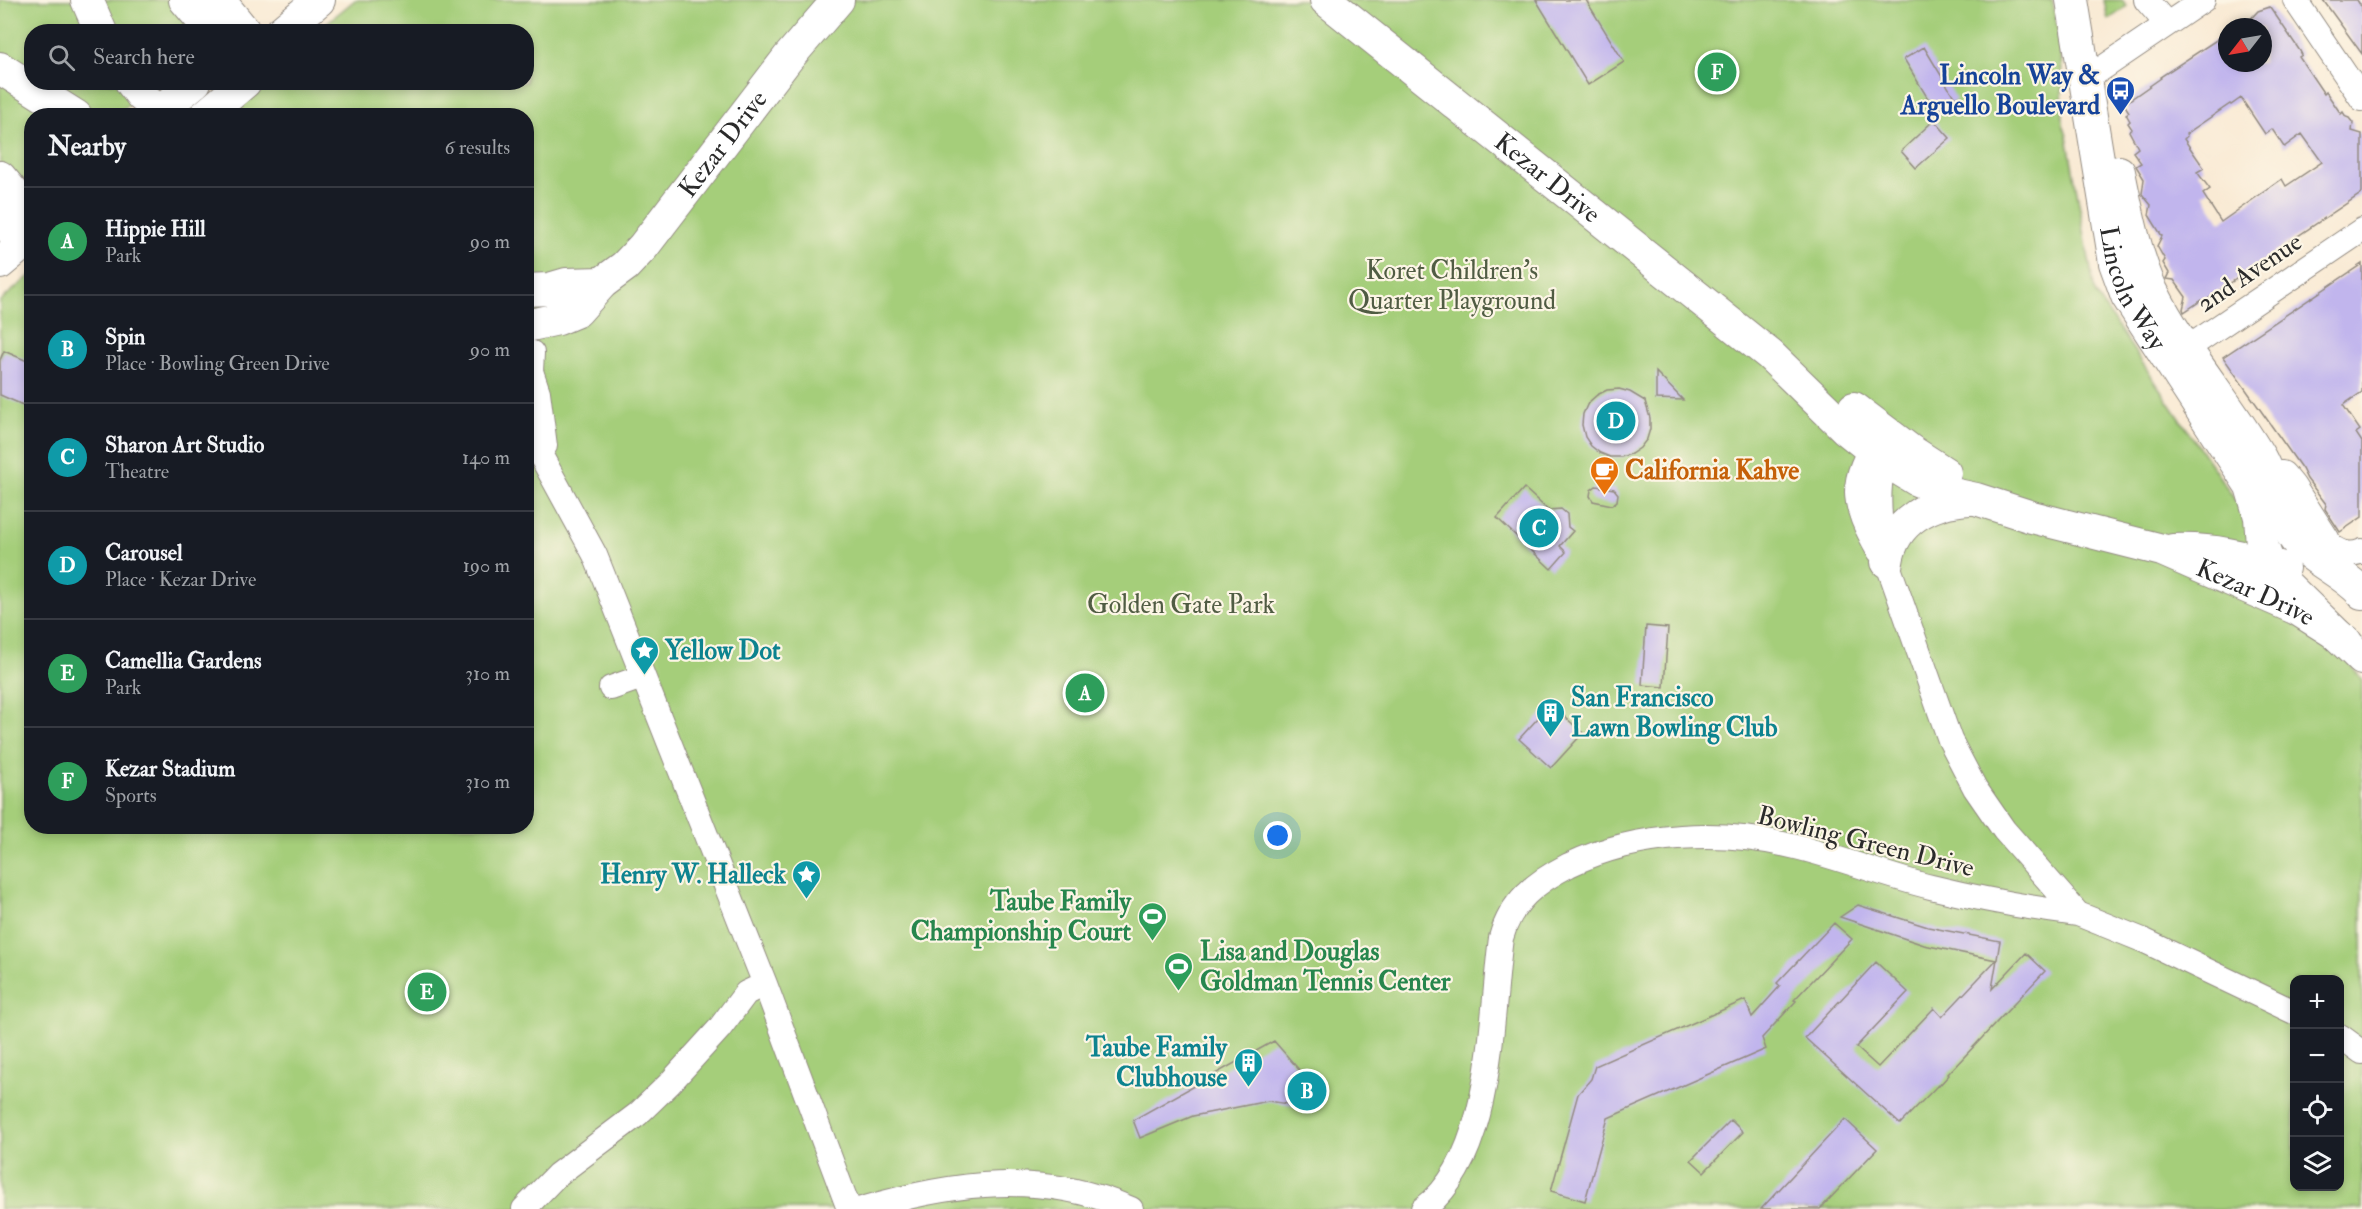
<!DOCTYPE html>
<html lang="en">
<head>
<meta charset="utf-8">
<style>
  :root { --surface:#171b24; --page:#242831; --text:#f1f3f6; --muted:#9ea1a6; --line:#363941; --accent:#2563eb }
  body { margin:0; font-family:"IM FELL Double Pica",serif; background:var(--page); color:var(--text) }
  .controls { position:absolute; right:18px; bottom:18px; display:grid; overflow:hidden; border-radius:12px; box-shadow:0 3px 9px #0003 }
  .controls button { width:54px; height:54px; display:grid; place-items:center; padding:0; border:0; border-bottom:2px solid var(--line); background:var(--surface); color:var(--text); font:30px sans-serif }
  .compass { position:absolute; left:2218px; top:18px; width:54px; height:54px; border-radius:50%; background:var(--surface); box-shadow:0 3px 9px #0003; rotate:239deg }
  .you { position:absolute; left:1278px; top:836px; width:21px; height:21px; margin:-15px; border:4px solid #fff; border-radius:50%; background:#1a73e8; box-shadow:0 0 0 9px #1a73e833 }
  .badge { display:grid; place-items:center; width:39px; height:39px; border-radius:50%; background:var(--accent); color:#fff; font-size:20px; font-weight:700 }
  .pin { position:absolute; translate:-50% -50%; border:3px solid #fff; box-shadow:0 2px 6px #0006 }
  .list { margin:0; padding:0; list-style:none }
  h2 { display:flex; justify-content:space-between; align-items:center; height:78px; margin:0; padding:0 24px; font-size:26px }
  h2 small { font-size:20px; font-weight:400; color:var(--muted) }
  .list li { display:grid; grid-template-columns:39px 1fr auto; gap:18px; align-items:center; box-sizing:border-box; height:108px; padding:0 24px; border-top:2px solid var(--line) }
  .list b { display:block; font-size:22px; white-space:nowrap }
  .list p { margin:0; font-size:20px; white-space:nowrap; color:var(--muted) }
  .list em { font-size:20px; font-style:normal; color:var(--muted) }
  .icon { flex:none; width:33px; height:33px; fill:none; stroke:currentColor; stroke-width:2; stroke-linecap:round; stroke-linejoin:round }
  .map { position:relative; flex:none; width:2362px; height:1209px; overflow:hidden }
  .search { position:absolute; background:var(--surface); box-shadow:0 3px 9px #0003; left:24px; top:24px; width:510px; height:66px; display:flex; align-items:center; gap:15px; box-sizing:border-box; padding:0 21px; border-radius:24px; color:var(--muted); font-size:22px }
  .panel { position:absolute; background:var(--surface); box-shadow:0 3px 9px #0003; left:24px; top:108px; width:510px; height:726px; border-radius:24px }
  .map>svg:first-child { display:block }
  .green { fill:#a5ce7a; stroke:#687c52; stroke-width:1.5; fill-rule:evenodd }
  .building { fill:#c1b5ed; fill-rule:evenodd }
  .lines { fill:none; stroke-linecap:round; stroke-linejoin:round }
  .minor-casing { stroke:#928a80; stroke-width:26 }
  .major-casing { stroke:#928a80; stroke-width:34 }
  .minor { stroke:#fff; stroke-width:24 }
  .major { stroke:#fff; stroke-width:32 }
  .labels { text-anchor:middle; stroke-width:4.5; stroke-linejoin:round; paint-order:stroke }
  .transit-label { font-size:26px; font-weight:bold; fill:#164399; stroke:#fcf5e5; text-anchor:end }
  .street-label { font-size:26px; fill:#2b2b2b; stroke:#fcf5e5 }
  .park-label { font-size:26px; fill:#505c43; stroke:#fcf5e5 }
  .food-label { font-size:26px; font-weight:bold; fill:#c56008; stroke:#fcf5e5; text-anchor:start }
  .culture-label { font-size:26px; font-weight:bold; fill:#0d838f; stroke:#fcf5e5; text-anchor:start }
  .leisure-label { font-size:26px; font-weight:bold; fill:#27864d; stroke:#fcf5e5; text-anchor:end }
</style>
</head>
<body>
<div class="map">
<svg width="2362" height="1209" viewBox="0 0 2362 1209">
  <rect width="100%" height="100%" fill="#fcf5e5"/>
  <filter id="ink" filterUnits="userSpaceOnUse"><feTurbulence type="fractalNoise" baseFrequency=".0167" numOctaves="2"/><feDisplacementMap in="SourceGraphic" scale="12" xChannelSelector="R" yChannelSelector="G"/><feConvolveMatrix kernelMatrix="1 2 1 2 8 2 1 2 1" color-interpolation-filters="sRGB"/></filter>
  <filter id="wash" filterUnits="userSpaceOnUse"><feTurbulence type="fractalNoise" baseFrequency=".008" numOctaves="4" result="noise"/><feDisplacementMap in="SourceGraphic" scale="24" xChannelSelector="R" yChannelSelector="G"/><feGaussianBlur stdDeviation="1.35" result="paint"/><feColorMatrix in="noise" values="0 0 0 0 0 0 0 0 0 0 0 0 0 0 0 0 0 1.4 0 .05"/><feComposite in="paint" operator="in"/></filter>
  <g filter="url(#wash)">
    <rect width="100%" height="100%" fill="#f9ead4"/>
    <path class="green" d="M0,0h202l14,32h-184v50l123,1 -39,32 -84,1 -1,74 -31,5z
      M355,0h1697l9,45 2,79 4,12 28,157 138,204 129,183v529h-2362v-908l31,-26 1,551h494v-710l-307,-1 38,-32 269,-1v-50l-209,-1zM2294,980h46v206h-46z
      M2104,0h18l5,6 -19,14z"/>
    <g id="blocks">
      <path class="building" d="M1536,0h50l38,62 -36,23z
        M2323,0h34l5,8v46z
        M2270,7l30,44 2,4 -3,2 25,37 2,-2 15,22 2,-2 3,5 3,1 4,5 -1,8 10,3v59l-85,57 -72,51 -3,-1 -18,12 -1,-3 3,-12 -12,-17 -8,-1 3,-6 -6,-10 2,-3 -8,-14 5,-10 -13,-21 2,-10 -9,-11 2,-15 -8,-13 5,-3 -8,-11 5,-4 -9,-17 3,-2 -4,-6 2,-2 -4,-7 3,-2 -5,-8 37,-26 -1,-1 67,-44v30h36v-36h-20l15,-16zM2241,98l24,36 7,-5 12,18 18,-13 20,28 -36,24 -4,-7 -61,43 -18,-28 7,-5 -13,-17 7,-4 -20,-29 3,-3 -1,-2 44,-30 1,1z
        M1924,47l32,53 -20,12 -32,-53z
        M1934,120l16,18 -34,30 -15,-17z
        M2362,264v128l-19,13 17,25 -4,3 6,9v75l-22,15 -15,-23 1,-5 -19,-25 -5,-10 -79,-112z
        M4,351l28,12v46l-32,-14v-35z
        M1656,372l27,28 -27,-1z
        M1619,389l11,3 15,9 5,17v11l-3,10 -7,9 -9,6 -10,3h-11l-10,-4 -9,-7 -6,-9 -3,-12 1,-11 5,-11 9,-8 10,-5z
        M1596,486l18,3 4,5 -1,7 -5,4 -19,-4 -3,-5 1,-6z
        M1524,488l24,22 13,-1 6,5 1,13 5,4 -13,15 6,6 -15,17 -54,-51z
        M1646,626l22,2 -4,59 -22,-2z
        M1549,706l7,6 2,-1 25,22 -32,35 -32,-29z
        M1858,905l70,22 72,14 -8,48 34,-36 19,18 -97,103 1,1 -10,11 -1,-1 -38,39 -95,-86 71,-76 32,30 -52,55 22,20 56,-59 8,9 54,-57 -72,-15 -84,-28z
        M1834,923l18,16 -58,61 2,1 -34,37 4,11 -158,69 -23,83 -34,-10 27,-97 13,-15 4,-13 150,-66 7,17 28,-31 -3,-3z
        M1274,1041l28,32 7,34 -41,-6 -75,15 -53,22 -7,-18z
        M1845,1119l32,30 -57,60h-59z
        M1731,1120l12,12 -39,40 -13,-12z"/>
    </g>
  </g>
  <g filter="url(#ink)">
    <use href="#blocks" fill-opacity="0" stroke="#928a80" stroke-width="1.5"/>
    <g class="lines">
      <defs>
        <path id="minor" d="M2146,0l21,24
          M2295,0l67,99
          M2085,80l118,-80
          M532,353l-1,18 7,21 7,54
          M2173,358l189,-128
          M526,423l9,22 60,110 170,429 84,225
          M1895,447c-5,8 -11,16 -13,25 -6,28 -1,62 5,90l63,178 25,48 29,42 74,84 67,27 149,71
          M2324,541c12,9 23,17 38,10
          M1879,551c-28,-49 -31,-69 1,-117
          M611,688l31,-11
          M2340,1036l22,16
          M524,1209l33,-34 81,-61 31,-30 50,-55 27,-36 19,-9
          M862,1209c92,-27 179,-39 269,0
          M1423,1209c71,-52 67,-190 78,-271 10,-37 35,-56 68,-73 69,-33 154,-36 227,-18 46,11 89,29 135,40 49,12 97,21 147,27"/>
        <g id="major">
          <path d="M87,0l14,32"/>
          <path d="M185,0l27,32"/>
          <path d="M219,0l26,32"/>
          <path id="s1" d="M1326,0l444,355 76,74 40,32 31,19 31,13 28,6 56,18 130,33 135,59 35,22 14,11"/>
          <path id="s2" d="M2072,0l43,263 12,33 124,190 9,31 2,28 7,19 17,21 76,74"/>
          <path d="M281,32l38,-32"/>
          <path d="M0,68l76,48"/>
          <path d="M131,82l11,14 23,20"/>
          <path d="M154,116l41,-34"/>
          <path d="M205,116l40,-34"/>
          <path d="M2119,172c8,39 16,82 33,119 29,59 73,108 107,165 15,25 19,61 36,83 19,23 47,32 67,54"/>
          <path d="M0,177l32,38"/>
          <path d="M0,216l22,27"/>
          <path d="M0,263l32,-27"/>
          <path d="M526,290l23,-1 17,-5 36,-1"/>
          <path id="s3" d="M526,326l32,-7 19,-8 25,-28 23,-17 18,-19 145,-189 50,-58"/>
          <path d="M1854,408l57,43 34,22"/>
          <path d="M2281,477l9,11 34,53"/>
          <path d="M2173,550c38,-2 74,7 110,18"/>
          <path d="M1887,562c6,-41 43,-61 83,-63"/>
        </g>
      </defs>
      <use href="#minor" class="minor-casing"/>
      <use href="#major" class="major-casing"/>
      <use href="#minor" class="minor"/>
      <use href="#major" class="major"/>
    </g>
  </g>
  <defs>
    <symbol id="bus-pin" viewBox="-11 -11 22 30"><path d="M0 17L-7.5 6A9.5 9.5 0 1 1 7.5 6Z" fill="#1a4fb4" stroke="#fcf5e5"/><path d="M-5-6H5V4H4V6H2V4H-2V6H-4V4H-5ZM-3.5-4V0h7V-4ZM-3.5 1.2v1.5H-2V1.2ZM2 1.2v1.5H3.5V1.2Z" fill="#fff"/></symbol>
    <symbol id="cafe-pin" viewBox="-11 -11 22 30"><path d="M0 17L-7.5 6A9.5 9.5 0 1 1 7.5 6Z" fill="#e8710a" stroke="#fcf5e5"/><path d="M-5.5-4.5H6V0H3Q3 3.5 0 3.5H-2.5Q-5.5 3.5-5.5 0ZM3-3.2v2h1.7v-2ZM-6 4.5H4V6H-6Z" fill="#fff"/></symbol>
    <symbol id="sight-pin" viewBox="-11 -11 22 30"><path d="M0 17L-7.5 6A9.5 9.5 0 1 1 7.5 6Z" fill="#0f9aa8" stroke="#fcf5e5"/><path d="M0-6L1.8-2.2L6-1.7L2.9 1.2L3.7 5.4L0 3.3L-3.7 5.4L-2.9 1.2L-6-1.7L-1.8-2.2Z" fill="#fff"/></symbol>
    <symbol id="building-pin" viewBox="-11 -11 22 30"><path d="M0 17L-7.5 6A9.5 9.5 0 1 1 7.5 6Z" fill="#0f9aa8" stroke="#fcf5e5"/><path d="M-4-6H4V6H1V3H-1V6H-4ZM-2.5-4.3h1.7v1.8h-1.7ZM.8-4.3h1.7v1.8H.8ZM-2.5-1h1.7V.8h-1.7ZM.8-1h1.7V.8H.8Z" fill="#fff"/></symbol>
    <symbol id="stadium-pin" viewBox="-11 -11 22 30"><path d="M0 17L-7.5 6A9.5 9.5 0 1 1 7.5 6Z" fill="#2e9e5b" stroke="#fcf5e5"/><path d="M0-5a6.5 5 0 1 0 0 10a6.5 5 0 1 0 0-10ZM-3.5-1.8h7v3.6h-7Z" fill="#fff"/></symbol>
  </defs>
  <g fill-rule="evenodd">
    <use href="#bus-pin" x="2104" y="74" width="33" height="45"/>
    <use href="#cafe-pin" x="1588" y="454" width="33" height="45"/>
    <use href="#sight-pin" x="628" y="634" width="33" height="45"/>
    <use href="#building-pin" x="1534" y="696" width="33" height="45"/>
    <use href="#sight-pin" x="790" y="858" width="33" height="45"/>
    <use href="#stadium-pin" x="1136" y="900" width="33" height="45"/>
    <use href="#stadium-pin" x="1162" y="950" width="33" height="45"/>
    <use href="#building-pin" x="1232" y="1046" width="33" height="45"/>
  </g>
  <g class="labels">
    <g class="transit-label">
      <text x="2100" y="84">Lincoln Way &amp;<tspan x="2100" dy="30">Arguello Boulevard</tspan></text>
    </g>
    <g class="street-label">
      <text dy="9" stroke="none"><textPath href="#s3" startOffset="276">Kezar Drive</textPath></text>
      <text dy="9" stroke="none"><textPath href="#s1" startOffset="284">Kezar Drive</textPath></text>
      <text transform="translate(2249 272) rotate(-34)" y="9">2nd Avenue</text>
      <text dy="9" stroke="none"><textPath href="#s2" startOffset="296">Lincoln Way</textPath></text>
      <text dy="9" stroke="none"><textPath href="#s1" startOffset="1120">Kezar Drive</textPath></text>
      <text transform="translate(1866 841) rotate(14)" y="9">Bowling Green Drive</text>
    </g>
    <g class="park-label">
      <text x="1452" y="279">Koret Children's<tspan x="1452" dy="30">Quarter Playground</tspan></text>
      <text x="1181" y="613">Golden Gate Park</text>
    </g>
    <g class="food-label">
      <text x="1625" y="479">California Kahve</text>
    </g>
    <g class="culture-label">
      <text x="665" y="659">Yellow Dot</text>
      <text x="1571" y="706">San Francisco<tspan x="1571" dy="30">Lawn Bowling Club</tspan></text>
      <text x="786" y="883" text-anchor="end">Henry W. Halleck</text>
      <text x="1227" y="1056" text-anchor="end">Taube Family<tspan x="1227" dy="30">Clubhouse</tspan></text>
    </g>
    <g class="leisure-label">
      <text x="1131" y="910">Taube Family<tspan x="1131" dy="30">Championship Court</tspan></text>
      <text x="1200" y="960" text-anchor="start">Lisa and Douglas<tspan x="1200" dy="30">Goldman Tennis Center</tspan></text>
    </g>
  </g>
</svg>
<div class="controls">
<button>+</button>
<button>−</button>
<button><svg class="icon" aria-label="locate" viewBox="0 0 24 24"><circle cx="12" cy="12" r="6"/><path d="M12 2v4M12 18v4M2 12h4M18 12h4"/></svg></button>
<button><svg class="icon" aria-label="layers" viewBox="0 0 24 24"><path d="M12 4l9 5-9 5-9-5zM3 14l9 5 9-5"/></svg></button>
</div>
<svg class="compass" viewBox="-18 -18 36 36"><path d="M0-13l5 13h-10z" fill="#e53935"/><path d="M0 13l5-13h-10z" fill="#9ea1a6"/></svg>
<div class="you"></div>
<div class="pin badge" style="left:1085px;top:693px;background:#2e9e5b">A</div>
<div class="pin badge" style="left:1307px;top:1091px;background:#0f9aa8">B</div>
<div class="pin badge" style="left:1539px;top:528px;background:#0f9aa8">C</div>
<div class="pin badge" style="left:1616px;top:421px;background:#0f9aa8">D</div>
<div class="pin badge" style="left:427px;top:992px;background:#2e9e5b">E</div>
<div class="pin badge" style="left:1717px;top:72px;background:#2e9e5b">F</div>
<div class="search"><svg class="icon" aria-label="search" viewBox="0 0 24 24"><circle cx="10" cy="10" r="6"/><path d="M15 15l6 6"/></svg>Search here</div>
<section class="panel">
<h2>Nearby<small>6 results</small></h2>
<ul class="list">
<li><span class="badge" style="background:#2e9e5b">A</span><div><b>Hippie Hill</b><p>Park</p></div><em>90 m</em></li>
<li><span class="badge" style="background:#0f9aa8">B</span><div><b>Spin</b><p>Place · Bowling Green Drive</p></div><em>90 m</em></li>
<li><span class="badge" style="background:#0f9aa8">C</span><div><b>Sharon Art Studio</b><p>Theatre</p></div><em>140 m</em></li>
<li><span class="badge" style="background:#0f9aa8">D</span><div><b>Carousel</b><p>Place · Kezar Drive</p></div><em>190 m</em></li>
<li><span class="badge" style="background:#2e9e5b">E</span><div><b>Camellia Gardens</b><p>Park</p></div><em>310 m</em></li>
<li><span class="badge" style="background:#2e9e5b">F</span><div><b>Kezar Stadium</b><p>Sports</p></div><em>310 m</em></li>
</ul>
</section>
</div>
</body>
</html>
